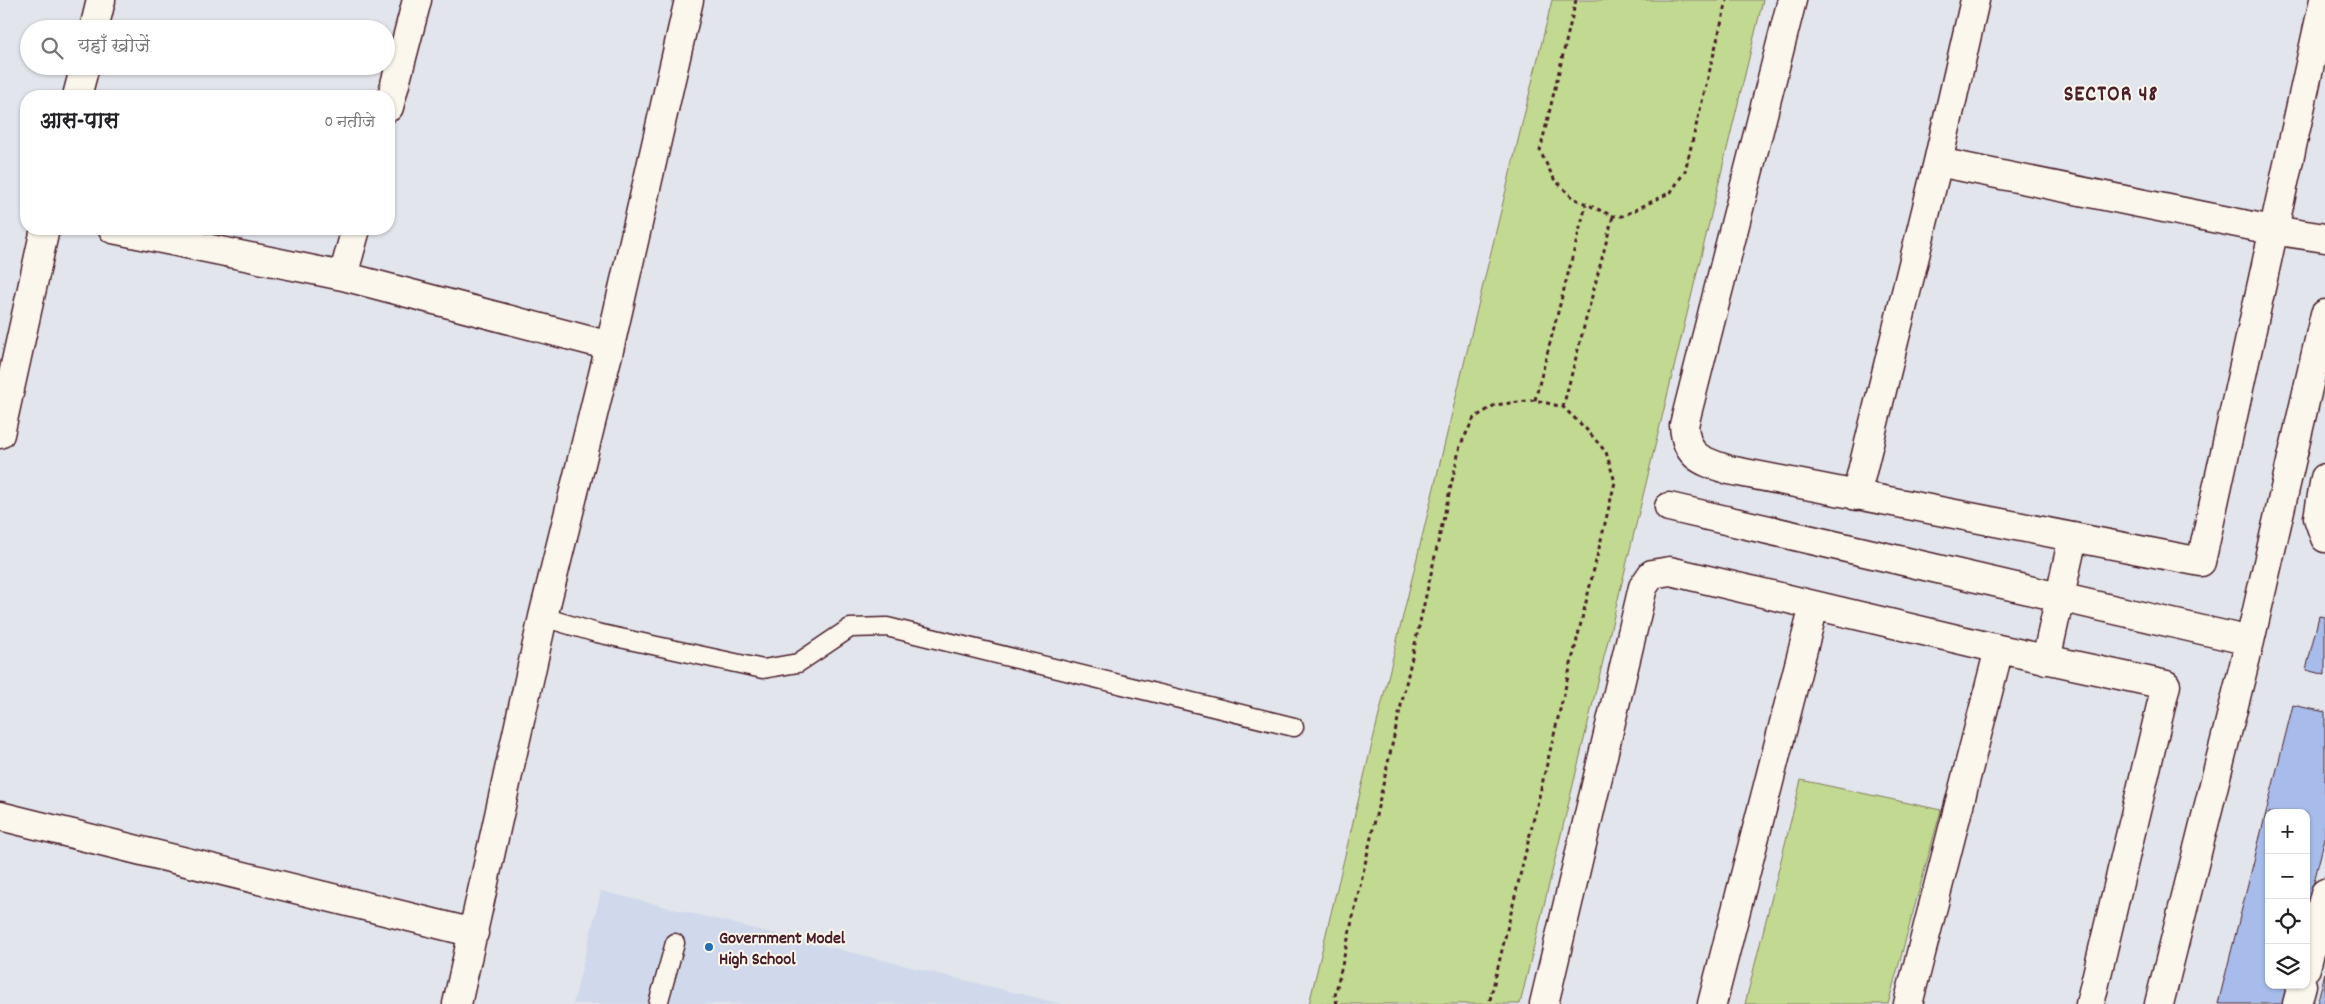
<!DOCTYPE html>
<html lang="hi">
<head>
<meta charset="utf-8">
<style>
  :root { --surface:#fff; --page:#f6f6f6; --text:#202124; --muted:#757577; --line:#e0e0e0 }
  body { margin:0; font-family:Dekko,"Playpen Sans Deva",sans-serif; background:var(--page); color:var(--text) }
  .controls { position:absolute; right:15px; bottom:15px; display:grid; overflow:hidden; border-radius:10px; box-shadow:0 1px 4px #0004 }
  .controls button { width:45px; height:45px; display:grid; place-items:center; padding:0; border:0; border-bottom:1px solid var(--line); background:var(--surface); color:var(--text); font:25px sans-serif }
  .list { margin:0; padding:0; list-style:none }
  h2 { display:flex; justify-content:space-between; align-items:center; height:65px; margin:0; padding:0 20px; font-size:21px }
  h2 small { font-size:16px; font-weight:400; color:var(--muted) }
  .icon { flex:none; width:28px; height:28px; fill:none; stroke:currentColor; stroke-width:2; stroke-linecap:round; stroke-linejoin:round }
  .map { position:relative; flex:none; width:2325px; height:1004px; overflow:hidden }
  .search { position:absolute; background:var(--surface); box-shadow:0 1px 4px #0004; left:20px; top:20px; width:375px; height:55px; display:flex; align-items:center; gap:12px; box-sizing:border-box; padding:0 18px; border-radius:28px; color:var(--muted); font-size:19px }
  .panel { position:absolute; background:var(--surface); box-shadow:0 1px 4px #0004; left:20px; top:90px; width:375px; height:145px; border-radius:20px }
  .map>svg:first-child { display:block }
  .built { fill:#d0d9eb }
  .green { fill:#c1d990; stroke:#867c5e }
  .building { fill:#a7bcea; stroke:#4a1f2b }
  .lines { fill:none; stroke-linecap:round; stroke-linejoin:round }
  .lane-casing { stroke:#4a1f2b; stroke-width:21 }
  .street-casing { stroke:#4a1f2b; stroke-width:31 }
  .path { stroke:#4a1f2b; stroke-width:3; stroke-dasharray:4 4; stroke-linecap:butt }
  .lane { stroke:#fbf7ec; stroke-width:18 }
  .street { stroke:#fbf7ec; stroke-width:28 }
  .poi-dot { fill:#1f6fb2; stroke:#fbf7ec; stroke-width:2 }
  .labels { text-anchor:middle; stroke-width:4; stroke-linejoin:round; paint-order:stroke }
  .poi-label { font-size:18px; font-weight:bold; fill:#4a1f2b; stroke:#fbf7ec; text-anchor:start }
  .district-label { font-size:22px; font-weight:bold; letter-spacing:1px; fill:#4a1f2b; stroke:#fbf7ec }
</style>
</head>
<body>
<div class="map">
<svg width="2325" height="1004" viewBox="0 0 2325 1004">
  <rect width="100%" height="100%" fill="#e2e5eb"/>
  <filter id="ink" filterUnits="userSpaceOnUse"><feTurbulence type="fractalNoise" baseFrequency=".02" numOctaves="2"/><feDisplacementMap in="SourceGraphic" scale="10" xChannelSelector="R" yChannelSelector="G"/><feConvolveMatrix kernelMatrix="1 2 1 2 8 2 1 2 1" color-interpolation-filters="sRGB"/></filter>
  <g filter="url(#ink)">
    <path class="built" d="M601,891l461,113h-489z"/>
    <path class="green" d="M1552,0h211l-243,1004h-211z
      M1801,780l140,30 -53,194h-143z"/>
    <path class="building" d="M2319,616l6,1v58l-19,-5z
      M2293,705l32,7v126l-19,76v-101h-37v172h19l-4,19h-66z
      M2325,973v31h-8z"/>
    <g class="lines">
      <defs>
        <path id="lane" d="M543,617l54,16 166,36 35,-6 52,-35 37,-1 407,100
          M658,1004l17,-61"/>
        <path id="street" d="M1792,0l-108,425c2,33 18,36 45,45l472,92 123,-562
          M94,29l7,-29
          M77,96l8,-30
          M389,107l28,-107
          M1938,162l334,68 53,8
          M113,229l230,47
          M356,229l-13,47 267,70
          M0,434l45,-205
          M2325,478l-7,40 7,20
          M1856,496l82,-334 37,-162
          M1669,507l581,134
          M2046,660l27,-123
          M0,816l474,117
          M2306,968l19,-75
          M457,1004l86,-387 67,-271 79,-346
          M1544,1004l99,-417 9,-13 18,-3 329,78 167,36 -76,319
          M1712,1004l102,-398
          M1908,1004l91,-355
          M2159,1004l91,-363 75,-327
          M2297,1004l5,-19"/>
      </defs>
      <use href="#lane" class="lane-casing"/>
      <use href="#street" class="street-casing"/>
      <path class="path" d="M1576,0l-36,151 14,28 19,19 40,18h10l48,-24 14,-21 42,-171
        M1535,400l51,-195
        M1563,407l50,-191
        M1337,1004l-2,-8 125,-550 14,-28 21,-13 40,-5 28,7 23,22 20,23 9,30 -126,522"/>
      <use href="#lane" class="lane"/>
      <use href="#street" class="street"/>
    </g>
  </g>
  <circle class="poi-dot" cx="709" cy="947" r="5"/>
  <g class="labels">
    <g class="poi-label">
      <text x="719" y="943">Government Model<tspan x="719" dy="21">High School</tspan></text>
    </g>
    <g class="district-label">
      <text x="2111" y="100">SECTOR 48</text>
    </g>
  </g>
</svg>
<div class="controls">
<button>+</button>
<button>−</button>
<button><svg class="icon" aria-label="locate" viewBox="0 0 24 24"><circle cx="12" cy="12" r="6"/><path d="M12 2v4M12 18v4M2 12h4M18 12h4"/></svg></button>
<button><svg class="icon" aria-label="layers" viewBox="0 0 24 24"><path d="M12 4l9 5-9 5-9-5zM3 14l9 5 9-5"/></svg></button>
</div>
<div class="search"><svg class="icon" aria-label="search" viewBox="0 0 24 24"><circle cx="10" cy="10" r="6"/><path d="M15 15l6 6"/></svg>यहाँ खोजें</div>
<section class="panel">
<h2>आस-पास<small>0 नतीजे</small></h2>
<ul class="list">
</ul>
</section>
</div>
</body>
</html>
